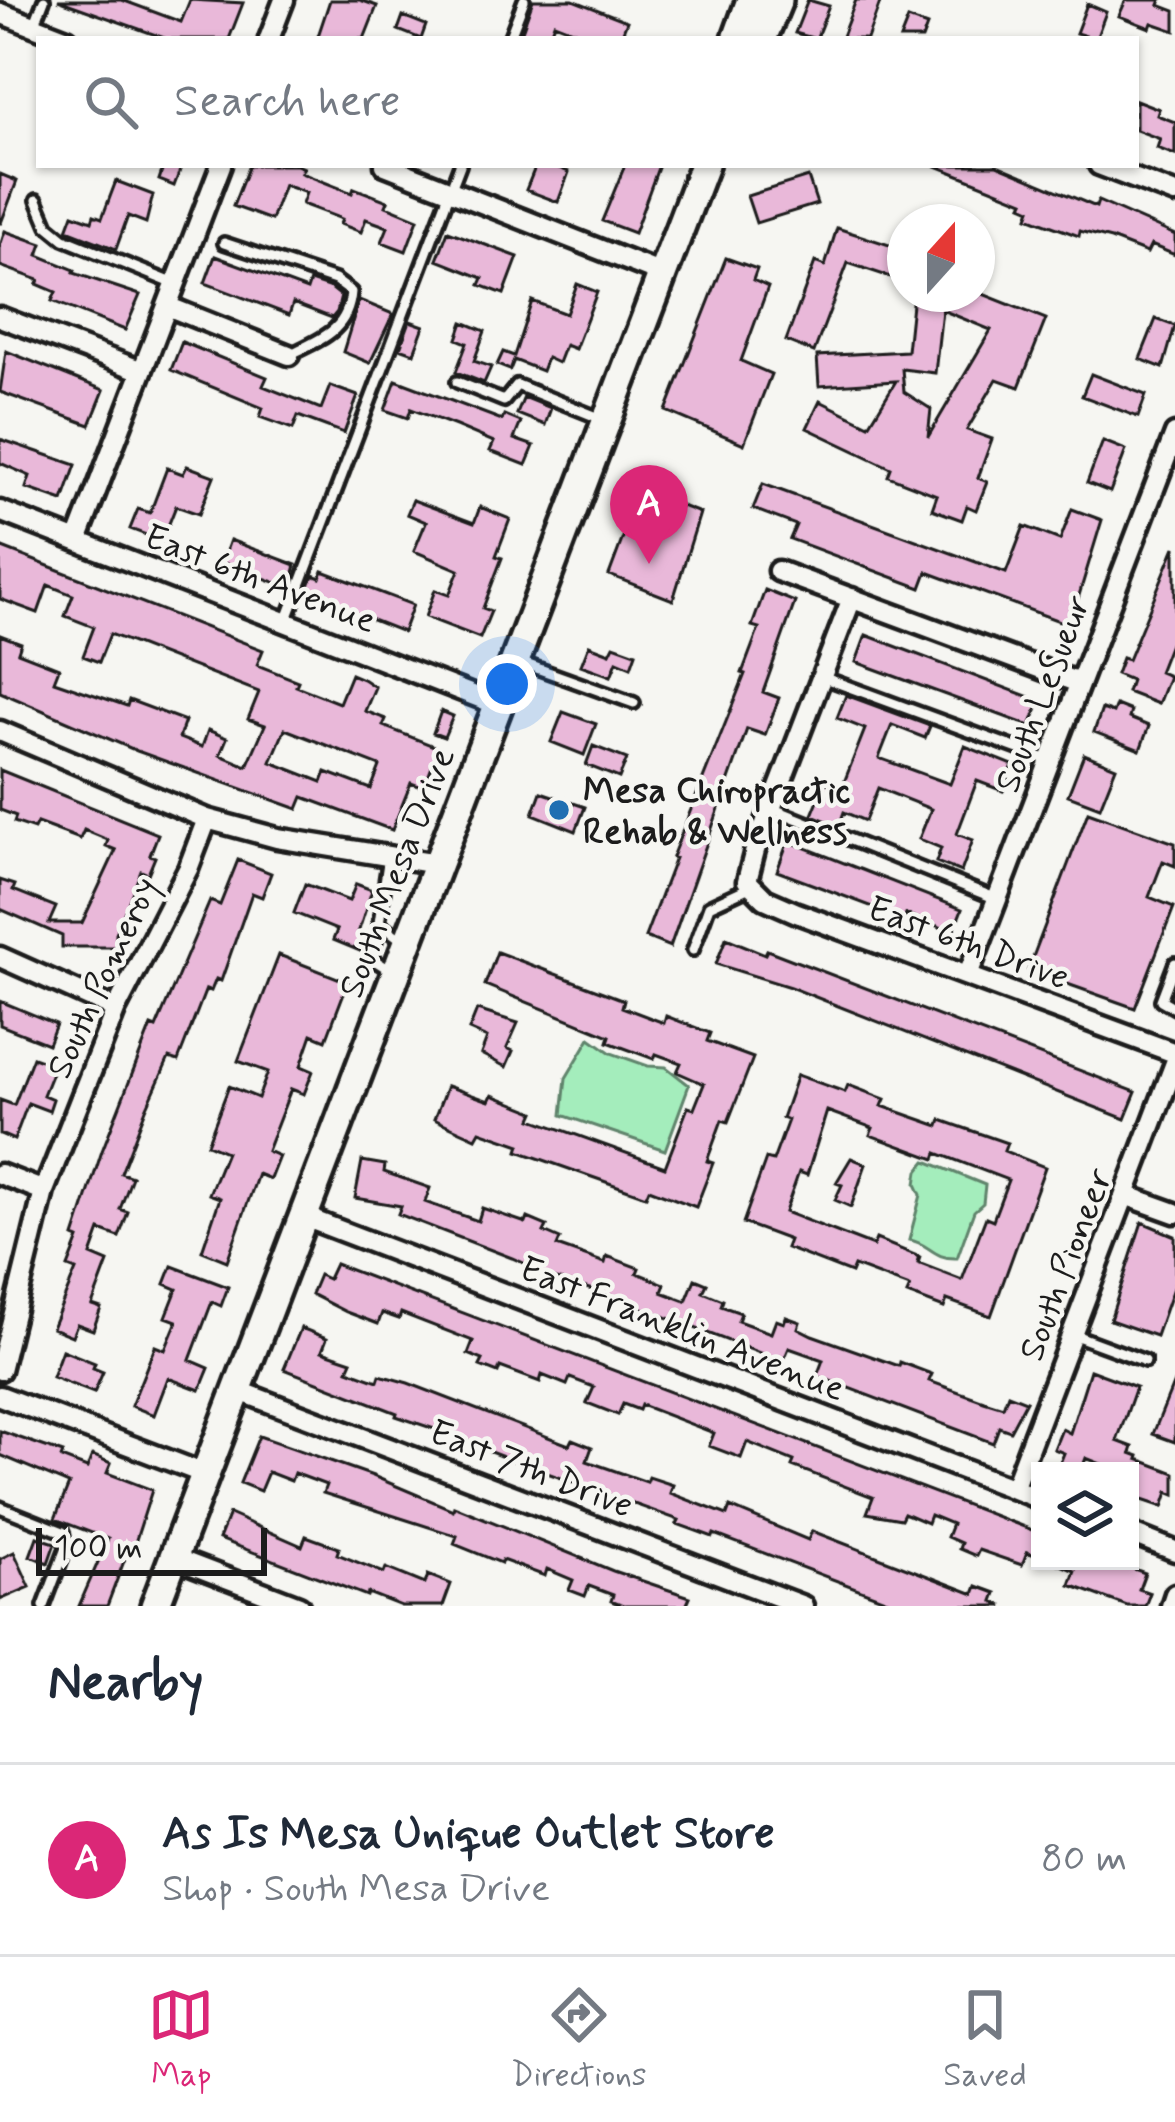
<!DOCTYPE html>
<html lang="en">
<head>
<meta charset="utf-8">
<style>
  :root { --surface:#fff; --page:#f2f2f3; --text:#1f2937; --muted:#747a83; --line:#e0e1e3; --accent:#db2777 }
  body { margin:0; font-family:Mynerve,sans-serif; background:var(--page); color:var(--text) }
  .controls { position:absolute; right:36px; bottom:36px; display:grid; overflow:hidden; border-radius:0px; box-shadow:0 3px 9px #0004 }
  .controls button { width:108px; height:108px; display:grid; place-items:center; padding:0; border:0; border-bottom:3px solid var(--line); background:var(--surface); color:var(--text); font:60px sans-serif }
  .compass { position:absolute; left:887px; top:204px; width:108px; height:108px; border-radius:50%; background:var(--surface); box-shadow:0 3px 9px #0004; rotate:21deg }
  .scale { position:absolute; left:36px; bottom:30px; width:231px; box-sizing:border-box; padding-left:12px; border:6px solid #1c1c1c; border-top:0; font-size:33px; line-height:42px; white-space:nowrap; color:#1c1c1c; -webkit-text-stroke:9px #f6f6f2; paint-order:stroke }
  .you { position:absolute; left:507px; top:684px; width:42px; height:42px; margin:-30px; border:9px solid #fff; border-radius:50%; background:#1a73e8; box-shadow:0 0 0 18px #1a73e833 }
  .badge { display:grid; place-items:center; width:78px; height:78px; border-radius:50%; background:var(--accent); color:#fff; font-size:39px; font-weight:700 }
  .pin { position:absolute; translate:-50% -99px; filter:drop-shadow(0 3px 6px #0008) }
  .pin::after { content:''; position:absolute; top:63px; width:42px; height:36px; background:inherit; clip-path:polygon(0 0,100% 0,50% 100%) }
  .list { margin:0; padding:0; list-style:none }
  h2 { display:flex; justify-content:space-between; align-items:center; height:156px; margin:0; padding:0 48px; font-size:51px }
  h2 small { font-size:39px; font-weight:400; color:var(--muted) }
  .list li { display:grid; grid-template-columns:78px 1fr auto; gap:36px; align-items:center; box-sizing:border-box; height:192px; padding:0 48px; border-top:3px solid var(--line) }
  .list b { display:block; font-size:45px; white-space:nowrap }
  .list p { margin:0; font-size:39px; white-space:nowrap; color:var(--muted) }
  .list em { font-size:39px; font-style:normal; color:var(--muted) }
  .icon { flex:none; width:66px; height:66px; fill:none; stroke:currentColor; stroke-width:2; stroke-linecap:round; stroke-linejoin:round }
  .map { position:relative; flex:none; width:1175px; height:1606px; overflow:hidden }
  .search { position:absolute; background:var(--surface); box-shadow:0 3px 9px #0004; left:36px; right:36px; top:36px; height:132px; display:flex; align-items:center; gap:30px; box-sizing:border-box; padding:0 42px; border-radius:0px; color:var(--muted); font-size:45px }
  .sheet { height:348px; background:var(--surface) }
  nav { display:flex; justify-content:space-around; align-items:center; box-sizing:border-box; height:168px; border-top:3px solid var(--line); background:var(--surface); font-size:33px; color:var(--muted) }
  nav a { display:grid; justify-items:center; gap:6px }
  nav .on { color:var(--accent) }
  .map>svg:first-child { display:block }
  .green { fill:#a4edbc; stroke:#60846c; stroke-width:3 }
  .building { fill:#e9b8d9; stroke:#1c1c1c; stroke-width:3; fill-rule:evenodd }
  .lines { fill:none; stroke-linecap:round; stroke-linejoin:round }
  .lane-casing { stroke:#1c1c1c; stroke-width:18 }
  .street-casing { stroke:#1c1c1c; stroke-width:27 }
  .secondary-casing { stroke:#1c1c1c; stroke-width:36 }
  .lane { stroke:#f6f6f2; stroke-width:9 }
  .street { stroke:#f6f6f2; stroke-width:18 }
  .secondary { stroke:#f6f6f2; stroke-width:27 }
  .poi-dot { fill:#1f6fb2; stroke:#f6f6f2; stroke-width:4.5 }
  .labels { text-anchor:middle; stroke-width:9; stroke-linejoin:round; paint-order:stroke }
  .street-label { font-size:36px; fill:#1c1c1c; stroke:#f6f6f2 }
  .poi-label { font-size:36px; font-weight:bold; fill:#1c1c1c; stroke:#f6f6f2; text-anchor:start }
</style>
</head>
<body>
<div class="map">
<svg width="1175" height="1606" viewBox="0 0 1175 1606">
  <rect width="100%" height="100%" fill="#f6f6f2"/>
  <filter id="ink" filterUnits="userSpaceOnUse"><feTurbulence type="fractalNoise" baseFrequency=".00833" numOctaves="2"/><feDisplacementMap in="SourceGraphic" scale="24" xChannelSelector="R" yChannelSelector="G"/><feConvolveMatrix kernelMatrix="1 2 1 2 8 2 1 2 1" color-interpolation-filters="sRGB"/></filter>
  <g filter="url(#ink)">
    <path class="green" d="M590,1038l21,15 37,13 18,1 23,18 -24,65 -103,-35 4,-37z
      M926,1161l59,24 -2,18 -9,8 -17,47c-25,1 -27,-15 -48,-18l12,-45 -5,-11 2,-13z"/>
    <path class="building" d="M58,0h64l59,22 9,-22 53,3 -14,36h-62z
      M330,0h30l17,6 -13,33h-47z
      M533,0h40l54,21 -7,18h-25l-41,-16 -6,16h-29z
      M808,0l21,6 -13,33 -21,-6z
      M856,0h25l-14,39h-26z
      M1126,0h35l-2,5 16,6v20l-23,-8 -2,5 -31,-12z
      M1087,4l19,8 -10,27 -20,-6z
      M403,16l23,9 -5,14 -23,-9z
      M908,19l19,7 -5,13h-22z
      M1136,100l23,9 -2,6 18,7v33l-18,-7 3,-9 -24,-9z
      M164,165h18l-8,21 -15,-6z
      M249,165h48l7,3 -3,5 51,20 2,-5 34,13 -2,5 32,13 -12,32 -24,-9 6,-15 -22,-8 -5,13 -21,-8 2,-5 -40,-15 4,-11 -22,-8 -13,35 -38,-14z
      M536,165h16l17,7 -11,30 -32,-12z
      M625,165h34l-25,68 -32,-12z
      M934,165h63l99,42 2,-6 77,34v20l-24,-10 -4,8 -36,-14 -31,-8 -1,5 -38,-14 -13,-5 3,-8 -9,-4 2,-4z
      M0,174l17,7 -16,42h-1z
      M808,177l9,27 -61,19 -9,-27z
      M116,181l37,14 -7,28 -18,-7 -12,33 -49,-19 6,-16 19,7 2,-6 8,3z
      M837,228l68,22v32l-57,-19 -34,89 -28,-11 29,-79 10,4z
      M5,231l37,13 -4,11 37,15 -1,3 66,22 -15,35 -73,-29 4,-9 -19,-8 2,-4 -39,-14v-20z
      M448,231l70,26 -14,37 -24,-9 3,-7 -46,-18z
      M215,256l92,34 3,-9 21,7 10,8 -4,16 -5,6 -39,-15 -4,12 -84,-32z
      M726,258l31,11 -4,11 15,7 -27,74 30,13 -27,70 -78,-33z
      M577,284l20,8 -22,57 -10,-4 -7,18 -11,-5 -5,13 -28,-11 -4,10 -13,-5 6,-13 11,4 18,-55 34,13z
      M913,294h70l63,25 -27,68 -22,-8 -30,51 25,9 -14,39 9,4 -11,28 -9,-4 -5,14 -30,-11 5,-14 -49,-19 3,-8 -84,-40 13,-27 49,24 27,-44 -77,5 -2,-30 90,-5zM942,310l49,20 -63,107 3,-28 -27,-17 -2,-23 33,4z
      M359,300l34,14 -23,49 -27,-11z
      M1156,319l19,7 -12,42 -23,-9z
      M410,321l14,5 -10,27 -14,-5z
      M463,322l22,9 -11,30 17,6 -7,16 -28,-11 11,-29 -10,-4z
      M182,342l85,35 -4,9 58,23 9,-23 28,10 -14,37 -46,-17 -5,13 -33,-12 3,-9 -92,-38z
      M6,351l98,39 -14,35 -90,-33z
      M1091,374l55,21 -8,22 -56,-21z
      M396,380l106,40 2,-5 17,7 -7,17 20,7 -8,19 -36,-14 4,-9 -38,-16 -45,-17 -3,9 -23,-8z
      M524,397l27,11 -6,17 -28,-11z
      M0,439l76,26 -13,36 -37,-13 4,-12 -30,-13z
      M1103,441l23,9 -16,42 -23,-9z
      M187,466l27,10 -15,38 -23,-8 -14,35 -32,-12 8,-20 12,4 17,-45 16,6z
      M644,481l31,12 -4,9 29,11 -27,87 -64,-25z
      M763,484l243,89 18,-47 36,14 12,-31 30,11 -32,105 -143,-53 -6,16 -131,-49 6,-14 -43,-16z
      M413,500l61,23 6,-16 30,12 -14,37 6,2 -19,50 8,3 -11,27 -55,-21 10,-27 14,5 10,-25 -45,-19 12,-29 -19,-8z
      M230,540l66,25 -6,23 -68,-26z
      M0,547l263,103 -6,15 41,16 -2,5 43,17 12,-29 12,5 12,8 -10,24 21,8 -3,7 56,22 -15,40 -13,-5 -19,47 -89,-33 -5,12 -161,-58 -137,-59v-57l21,8 -3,9 41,16 -5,13 73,25 2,-6 56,21 -6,17 23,9 6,-17 19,8 -7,17 27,11 18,-41 -17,-6 11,-27 -149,-58 -11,28 -16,-6 11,-29 -29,-11 8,-21 -25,-10 -10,28 -38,-14zM285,729l95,37 -9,23 -45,-17 -4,10 -51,-20z
      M1175,547v84l-16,41 10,4 -11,28 -31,-12 4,-12 -15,-6 6,-16 6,2z
      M323,571l90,34 -10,27 -97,-38 7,-19 7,3z
      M765,590l30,12 -32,90 16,6 -14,37 -18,-6 -77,218 -25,-10 30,-79 -3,-1 73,-183 -3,-1 17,-45 -7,-2z
      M866,635l174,66 -10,25 -174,-64z
      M589,645l21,8 4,-8 22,8 -5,14 -14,-6 -6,15 -30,-11z
      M846,695l84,31 -5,12 -33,-13 -13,33 71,26 15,-38 48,19 -10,26 -26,-10 -20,53 16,6 -12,32 -25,-10 5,-14 -22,-9 12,-30 -53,-21 -13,33 -21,-9 -5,14 -27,-11 13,-32 16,7 24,-61 -28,-11z
      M1116,705l15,6 -2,7 20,8 -9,24 -46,-18 8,-23 11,4z
      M441,711l12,5 -9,21 -11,-4z
      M563,712l33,12 -12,31 -33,-13z
      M593,746l34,13 -8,19 -33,-13z
      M1084,754l32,13 -16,40 -32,-12z
      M0,770l158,64 -8,21 5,2 -7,17 -7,-3 -25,62v14h-54v-11l-62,-27v-29l15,5 -2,5 43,17 -7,16h33l34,-73 -10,-4 2,-6 -24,-10 -4,9 -43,-16 -3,6 -20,-7 2,-6 -16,-6z
      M541,792l44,15 -9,24 -43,-17z
      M1088,812l87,31v23l-12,-5 -14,36 25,10 -39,101 -107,-38z
      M788,841l174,68 -9,23 -47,-18 -1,5 -128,-48z
      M238,860l33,13 -9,24 -10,-4 -31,88 -5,-2 -5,12 -5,-2 -28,72 -9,-3 -23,51 -25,64 11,4 -12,32 8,3 -9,25 -19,-7 -9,25 17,7 -16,43 9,3 -8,22 -16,-6 -5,12 -20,-8 24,-58 -8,-3 11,-28 -5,-2 28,-86 49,-125 5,2 54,-127 10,4z
      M305,884l44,17 7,-17 16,6 -14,43 8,3 -6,15 -27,-11 4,-10 -43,-17z
      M726,938l39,16 2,-4 369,142 -11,27 -335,-132 -74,-23z
      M497,952l127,48 -2,7 42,16 2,-7 44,17 -3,8 46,17 -25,64 -6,-2 -15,41 6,2 -17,44 -47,-18 -3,7 -128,-45 2,-6 -40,-14 -4,7 -42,-19 13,-33 42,15 3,-6 43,17 -3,7 133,48 23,-60 6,2 10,-25 -27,-12 4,-9 -25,-9 -2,5 -46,-17 2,-6 -125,-51z
      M279,955l69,27 -22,58 -14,-6 -11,32 12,5 -9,23 -13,-5 -24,62 12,5 -9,23 -12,-5 -31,87 -25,-10 18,-53 -11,-4 17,-42 -19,-8 22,-58 29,12 10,-26 -30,-11z
      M0,1001l56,23 -8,20 -48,-19z
      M477,1010l41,13 -11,25 6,3 -7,16 -25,-13 6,-16 -18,-8z
      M33,1057l22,8 -12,30 10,4 -4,12 -21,-8 -14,37 -14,-6v-34l14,5z
      M797,1075l48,17 3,-7 37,14 -3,7 57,20 2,-6 66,23 -3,8 41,16 -54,149 -44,-16 -3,8 -37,-14 3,-7 -56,-21 -3,7 -65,-25 3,-8 -46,-17 23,-64 7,2 15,-41 -6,-2zM827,1111l46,17 -3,7 65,24 2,-6 71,27 -15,40 -7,-3 -24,63 -44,-17 2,-6 -44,-18 -3,7 -88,-34 14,-40 8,3z
      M851,1158l15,6 -15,43 -16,-7 7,-15 -6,-2z
      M362,1161l23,4 -1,7 46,16 -5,14 53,19 4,-13 44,15 2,-5 19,8 -3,6 16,7 -3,7 48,17 2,-7 32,12 -2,5 28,11 -3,8 24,9 9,-22 12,5 -4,8 20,8 -2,6 20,7 -3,8 33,12 5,-13 8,3 2,-6 14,5 -2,6 14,7 87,31 1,-4 32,12 -3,7 55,20 19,6 5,-13 18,7 -16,30 -11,-4 -6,16 -176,-67 6,-16 -34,-12 -6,14 -177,-68 -80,-24 2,-5 -16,-7 -114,-44 3,-8 -46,-8z
      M1142,1222l33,14v46l-19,54 -46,-16z
      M335,1264l705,269v24l-13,-5 -5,13 -43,-15 -3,6 -17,-7 2,-6 -14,-6 5,-13 -22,-9 -3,8 -23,-10 -3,6 -34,-6 6,-16 -81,-31 2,-5 -47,-19 -6,16 -32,-12 5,-13 -73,-28 -2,5 -16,-6 -5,11 -31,-12 7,-16 -24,-9 -3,7 -25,-10 -2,7 -40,-15 -2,6 -18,-7 3,-6 -15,-6 5,-13 -72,-28 -2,6 -17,-6 -4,11 -32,-12 -35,-18 8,-19 9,4z
      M172,1266l56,21 -7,19 -9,-4 -22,58 19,8 -9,22 -32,-12 -14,37 -23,-9 24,-60 10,4 12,-29 -11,-4 11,-28 -12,-5z
      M301,1328l26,10 -5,13 30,10 -4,9 30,11 2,-6 28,8 161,62 3,-6 20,8 -5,14 60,21 2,-5 24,8 -3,8 57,22 3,-8 78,33 4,-9 162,63 3,-8 19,7 -3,8 10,5h-100l-189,-72 -1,3 -36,-13 2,-4 -168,-60 -34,-13 2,-3 -83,-28 1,-3 -113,-44z
      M62,1350l33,13 -2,5 10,4 -9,21 -42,-16z
      M1090,1370l46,17 -19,54 16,6 -2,6 8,3 -1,3 37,14v22l-7,-3 -5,15 -33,-11v-25h-21l2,-3 -25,-10 -5,13 -23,-3 6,-15 -10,-4 8,-20 8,4z
      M1174,1382h1v60l-22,-8z
      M0,1431l63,22 -2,5 26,10 5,-13 19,8 -4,10 45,17 -19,59 -4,-1 -22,58h-28l29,-67 -53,-20 14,-35 -69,-29z
      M259,1436l114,40 80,34 1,-4 159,65 77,26 -4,9h-63l-12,-5 2,-6 -24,-9 -4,10 -16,-6 4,-10 -26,-11 -2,7 -43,-16 -1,3 -47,-19 3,-8 -134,-43 3,-8 -32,-12 -3,8 -23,-9 -8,19 -20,-8z
      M229,1514l73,32 4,-10 33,12 -2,6 47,19 2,-5 39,16 3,-9 23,9 -8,22h-42l-33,-13 -1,3 -148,-57z
      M37,1537l18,6 -7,20 -18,-7z
      M14,1552l16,35 -30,13v-41z
      M1052,1561h60l33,12 -6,16 11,4 -5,13h-18l-57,-21 5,-14z"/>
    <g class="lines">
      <defs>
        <path id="lane" d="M34,26l10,-26
          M509,39l15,-39
          M37,200l11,26 16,13 111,45
          M224,243l111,37 16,12c-3,39 -30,47 -62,63
          M457,382l47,19 13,-16 85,34
          M286,622l174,-457
          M520,662l114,41
          M822,677l226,83
          M771,808l226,91
          M389,856l-10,67 23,17
          M380,925l-9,33 22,14
          M693,950l16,-44 43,-20
          M1175,963l-14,37 14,8
          M1072,1334l73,27
          M0,1507l63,25 3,16 -22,58"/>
        <path id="street" d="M0,13l67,26
          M269,39l15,-39
          M385,165l277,109
          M1099,165l76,29
          M167,306l122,49
          M0,317l142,54
          M0,511l498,194
          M77,541l144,-376
          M778,571l301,112
          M852,598l-97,252 -8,31 18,18 32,14 378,140
          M0,731l207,88 70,19 160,26
          M0,957l116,52
          M968,975l207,-541
          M0,1174l44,17
          M1125,1195l50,18
          M302,1216l738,283
          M0,1370l44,-179 72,-182 72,-140 19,-50
          M237,1390l566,216
          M0,1396l205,78
          M1013,1489l162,-426
          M1130,1533l45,18
          M174,1558l125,48
          M1171,1606l4,-12"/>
        <path id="secondary" d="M737,39l14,-39
          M762,39l16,-39
          M155,1606l549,-1441"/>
      </defs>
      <use href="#lane" class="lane-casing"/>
      <use href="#street" class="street-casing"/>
      <use href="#secondary" class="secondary-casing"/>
      <use href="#lane" class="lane"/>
      <use href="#street" class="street"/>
      <use href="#secondary" class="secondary"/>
    </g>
  </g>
  <circle class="poi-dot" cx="559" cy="810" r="12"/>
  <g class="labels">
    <g class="street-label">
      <text transform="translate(261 577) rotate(21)" y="13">East 6th Avenue</text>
      <text transform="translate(1041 693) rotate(-69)" y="13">South LeSueur</text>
      <text transform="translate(395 872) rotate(-69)" y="13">South Mesa Drive</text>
      <text transform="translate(969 941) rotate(20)" y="13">East 6th Drive</text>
      <text transform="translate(101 977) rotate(-65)" y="13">South Pomeroy</text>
      <text transform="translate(1064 1264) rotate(-69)" y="13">South Pioneer</text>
      <text transform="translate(683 1327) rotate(21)" y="13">East Franklin Avenue</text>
      <text transform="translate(532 1467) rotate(21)" y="13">East 7th Drive</text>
    </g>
    <g class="poi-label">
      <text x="583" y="802">Mesa Chiropractic<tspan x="583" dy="41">Rehab &amp; Wellness</tspan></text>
    </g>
  </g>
</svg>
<div class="controls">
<button><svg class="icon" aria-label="layers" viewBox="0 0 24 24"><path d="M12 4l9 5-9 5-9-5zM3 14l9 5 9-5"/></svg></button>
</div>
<svg class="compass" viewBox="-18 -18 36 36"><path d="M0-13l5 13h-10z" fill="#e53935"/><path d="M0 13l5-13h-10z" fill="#747a83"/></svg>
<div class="scale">100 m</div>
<div class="you"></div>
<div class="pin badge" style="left:649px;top:564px">A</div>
<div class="search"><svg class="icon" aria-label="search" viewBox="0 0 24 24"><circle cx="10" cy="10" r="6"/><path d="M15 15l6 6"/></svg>Search here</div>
</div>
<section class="sheet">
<h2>Nearby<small></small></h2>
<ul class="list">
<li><span class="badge">A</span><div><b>As Is Mesa Unique Outlet Store</b><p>Shop · South Mesa Drive</p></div><em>80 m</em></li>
</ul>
</section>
<nav>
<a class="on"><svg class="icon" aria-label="map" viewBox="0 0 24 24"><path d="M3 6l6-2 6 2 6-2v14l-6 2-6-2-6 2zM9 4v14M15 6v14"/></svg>Map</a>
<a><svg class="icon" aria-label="directions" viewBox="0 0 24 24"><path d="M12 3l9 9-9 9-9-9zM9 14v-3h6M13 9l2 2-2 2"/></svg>Directions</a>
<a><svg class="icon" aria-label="saved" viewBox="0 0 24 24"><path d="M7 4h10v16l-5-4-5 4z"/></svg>Saved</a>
</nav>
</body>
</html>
